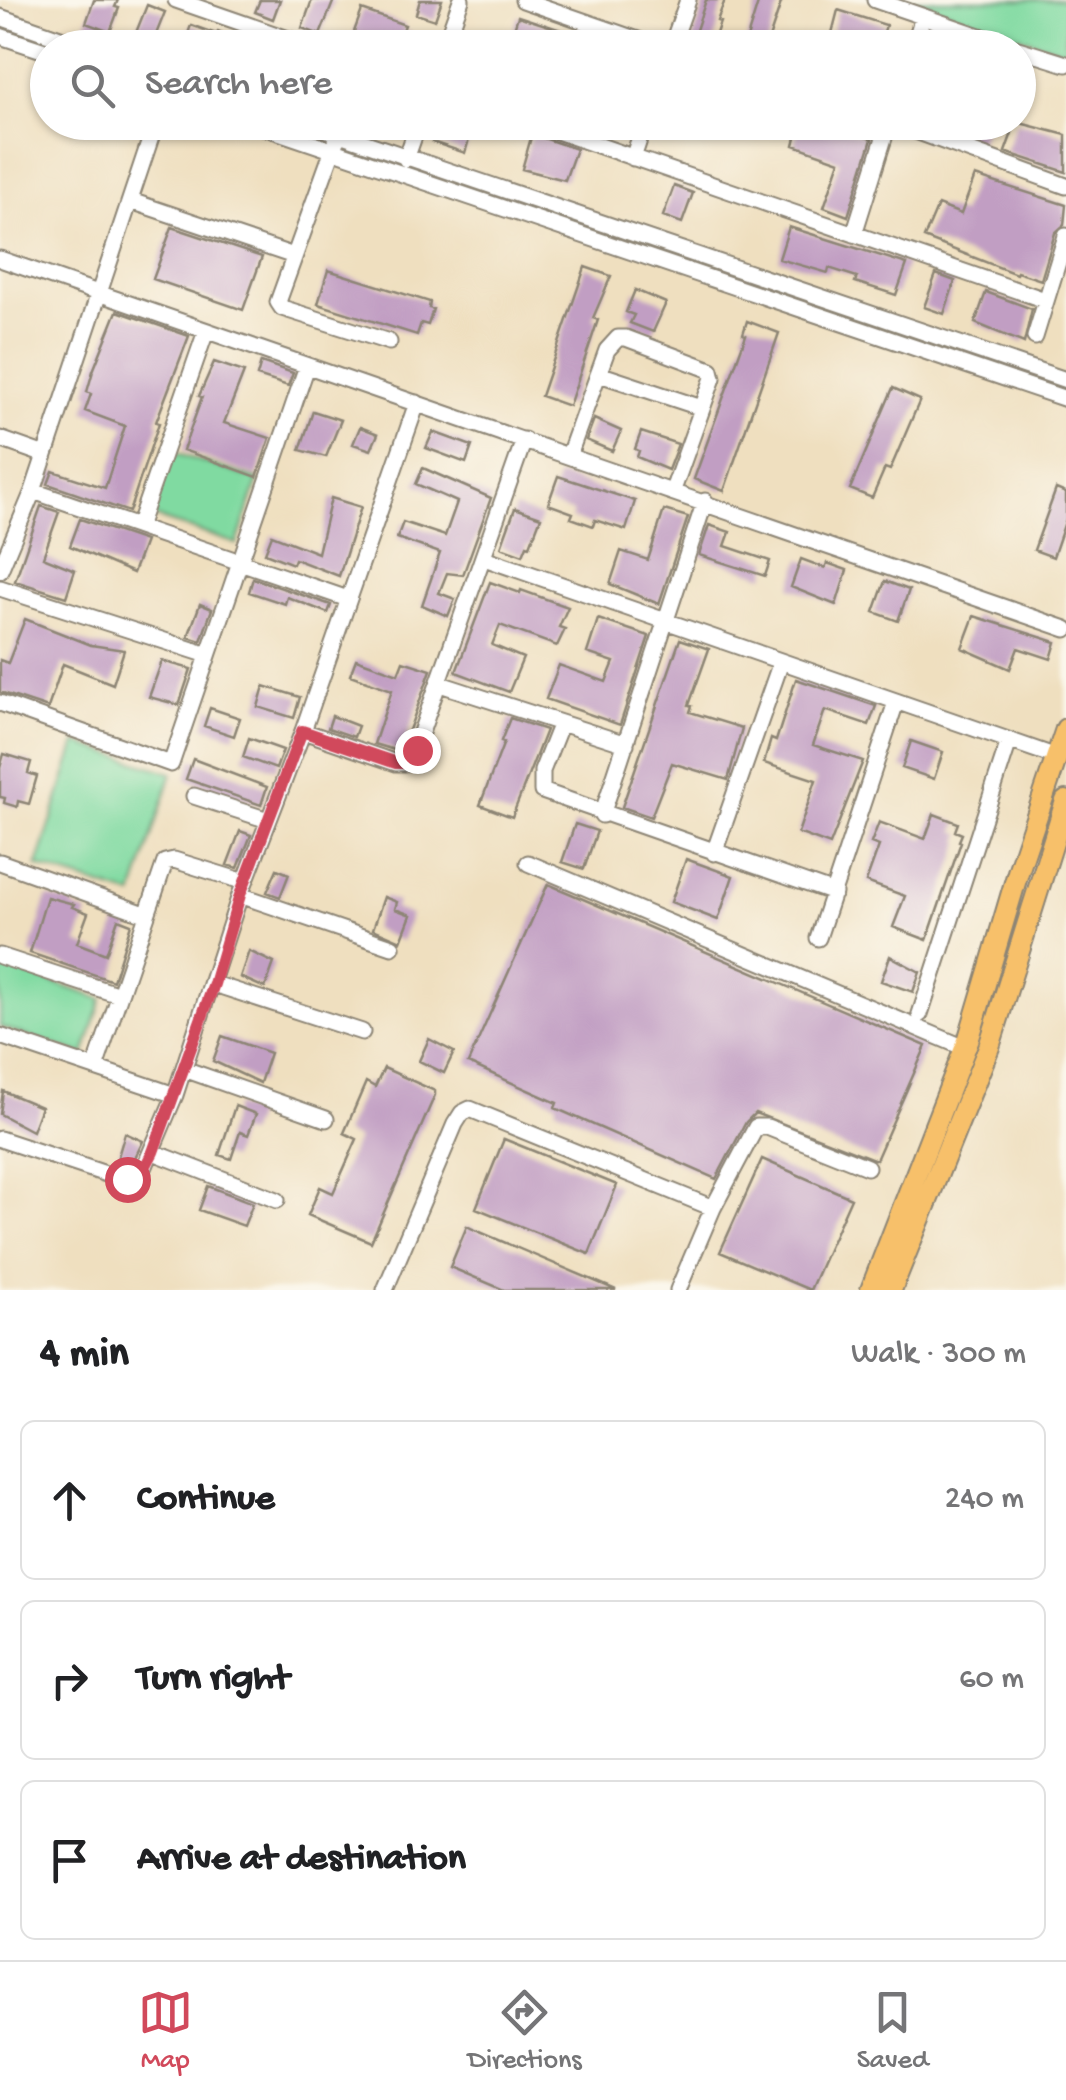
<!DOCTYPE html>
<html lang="en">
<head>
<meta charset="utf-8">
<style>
  :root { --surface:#fff; --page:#f6f6f6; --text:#202124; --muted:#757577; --line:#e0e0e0; --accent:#d1495b }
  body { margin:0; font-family:"Gochi Hand",sans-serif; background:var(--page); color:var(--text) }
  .stop { position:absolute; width:30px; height:30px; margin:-22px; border:8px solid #d1495b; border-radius:50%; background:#fff }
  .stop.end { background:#d1495b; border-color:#fff; box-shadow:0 2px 10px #0008 }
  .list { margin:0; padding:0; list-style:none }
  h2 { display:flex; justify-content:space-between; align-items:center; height:130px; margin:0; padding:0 40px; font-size:42px }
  h2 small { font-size:32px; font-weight:400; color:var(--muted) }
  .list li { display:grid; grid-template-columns:65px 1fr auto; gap:30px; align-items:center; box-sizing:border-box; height:160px; margin:0 20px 20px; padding:0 20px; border:2px solid var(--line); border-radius:15px }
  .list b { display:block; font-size:38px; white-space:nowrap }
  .list em { font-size:32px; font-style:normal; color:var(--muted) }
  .icon { flex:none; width:55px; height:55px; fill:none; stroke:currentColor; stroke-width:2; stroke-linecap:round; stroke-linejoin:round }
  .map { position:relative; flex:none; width:1066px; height:1290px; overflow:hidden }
  .search { position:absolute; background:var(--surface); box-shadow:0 2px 8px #0004; left:30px; right:30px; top:30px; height:110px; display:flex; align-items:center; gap:25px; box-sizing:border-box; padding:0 35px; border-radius:55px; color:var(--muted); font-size:38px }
  .sheet { height:670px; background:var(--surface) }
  nav { display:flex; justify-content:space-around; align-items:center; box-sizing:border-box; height:140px; border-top:2px solid var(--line); background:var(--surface); font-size:28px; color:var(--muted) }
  nav a { display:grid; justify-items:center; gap:5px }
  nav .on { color:var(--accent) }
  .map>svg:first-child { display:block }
  .park { fill:#80daa1; stroke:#568266; stroke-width:2.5 }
  .building { fill:#c19ec3 }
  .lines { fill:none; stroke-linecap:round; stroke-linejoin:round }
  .minor-casing { stroke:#8d8575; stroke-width:19 }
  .major-casing { stroke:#8d8575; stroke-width:24 }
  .minor { stroke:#fff; stroke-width:15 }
  .major { stroke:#f7c06b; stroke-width:20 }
  .route { stroke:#d1495b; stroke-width:12 }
</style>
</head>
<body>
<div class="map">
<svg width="1066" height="1290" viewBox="0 0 1066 1290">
  <rect width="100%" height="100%" fill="#fbf7ec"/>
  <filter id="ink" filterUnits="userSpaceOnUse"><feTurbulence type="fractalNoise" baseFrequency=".01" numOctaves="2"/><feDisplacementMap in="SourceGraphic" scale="20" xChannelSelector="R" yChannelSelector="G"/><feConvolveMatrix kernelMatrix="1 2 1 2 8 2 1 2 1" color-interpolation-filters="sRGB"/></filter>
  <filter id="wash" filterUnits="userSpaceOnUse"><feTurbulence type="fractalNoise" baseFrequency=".0048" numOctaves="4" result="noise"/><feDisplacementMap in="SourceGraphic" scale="40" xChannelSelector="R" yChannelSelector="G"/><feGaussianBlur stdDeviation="2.25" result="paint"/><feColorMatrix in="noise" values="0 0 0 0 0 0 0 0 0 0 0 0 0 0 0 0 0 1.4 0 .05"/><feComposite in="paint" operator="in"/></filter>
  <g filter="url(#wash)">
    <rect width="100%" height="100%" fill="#efdfbf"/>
    <path class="park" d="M912,0h154v52z
      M172,452l86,28 -21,64 -86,-28z
      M76,743l96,30 -39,123 -96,-30z
      M0,965l102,34 -18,56 -84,-28z"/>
    <g id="blocks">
      <path class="building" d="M94,0h24l-3,7 4,1 -9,24 -24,-9z
        M260,0h20l-7,19 -18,-7z
        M312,0h22l-14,35 -18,-7z
        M420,0h22l-7,20 -19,-6z
        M706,0h19l-8,21 3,1 -9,26h-21z
        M759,0h23l-16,48h-22z
        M147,5l18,7 -12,30 -18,-7z
        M362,10l43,15 -2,5 31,12 -1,6h-85z
        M838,10l48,15 -7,23h-27l-22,-7z
        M518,16l68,22 -3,10h-75z
        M191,25l25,9 2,-3 39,17h-74z
        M438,122h36l-9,31 -33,-11z
        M800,122h22l50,17 -24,77 -24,-9 16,-46 -46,-16z
        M925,122h62l-7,20z
        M1016,122l50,13v37l-61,-20z
        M532,134l44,15 -11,31 -43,-11z
        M975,176l91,29 -2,20 -9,8 -14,47 -24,-8 -1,2 -92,-36 14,-33 23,9z
        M674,186l19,7 -11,30 -19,-7z
        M172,227l90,30 -19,53 -90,-31z
        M789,227l118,37 -11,31 -41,-13 2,-5 -28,-9 -1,5 -49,-14z
        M585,267l26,9 -18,42 5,2 -29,86 -28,-10z
        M328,270l102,32 -1,6 4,1 -5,16 -7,-2 -4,12 -99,-31z
        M936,274l19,7 -11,33 -20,-7z
        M635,290l31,13 -13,29 -23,-9 4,-8 -8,-3z
        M986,292l46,17 -8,34 -49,-20z
        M117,311l72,25 -33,86 3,1 -30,89 -81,-28 5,-13 52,17 20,-62 -40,-15 6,-17 -4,-2 6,-21z
        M747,321l32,12 -55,158 -30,-12 52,-144 -3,-1z
        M214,362l30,10 -20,51 46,15 -13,39 -74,-27 19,-53 -3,-1z
        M261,362l32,11 -5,13 -31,-10z
        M893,388l27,12 -30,70 -5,-2 -13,30 -22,-9z
        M313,411l28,9 -15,37 -26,-7z
        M594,419l27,12 -9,20 -26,-11z
        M360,427l18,7 -7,16 -18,-6z
        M433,432l39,14 -6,17 -40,-15z
        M641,432l37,12 -10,26 -31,-13 2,-6 -4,-2z
        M423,468l68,30 -28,77 -16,-2 -8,20 16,6 -7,17 -26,-11 18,-52 -43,-15 6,-16 42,14 12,-34 -41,-18z
        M558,476l77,25 -9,29 -31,-10 -2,6 -22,-8 2,-5 -25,-9z
        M1056,489l10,4v26l-13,38 -19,-7z
        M331,498l30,9 -22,69 -44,-17 -2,5 -28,-11 7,-18 46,18z
        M41,506l18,6 -16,45 32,13 -9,27 -51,-16z
        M515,508l26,9 -11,29 -3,-1 -4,10 -22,-8z
        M664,510l24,7 -29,87 -49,-20 11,-33 27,9z
        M80,519l65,22 -12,32 -63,-27z
        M709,525l21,7 -5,14 45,15 -5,15 -66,-21z
        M801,559l24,9 2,-5 20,7 -11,35 -45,-18z
        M253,578l78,27 -3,8 -41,-16 -2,7 -36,-12z
        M885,581l24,9 -11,31 -24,-9z
        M490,582l30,11 1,-3 47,17 -9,20 6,2 -8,17 -57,-21 -8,20 31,13 -14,34 -53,-20z
        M200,604l12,5 -11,32 -13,-4z
        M974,616l82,26 -5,17 -33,-11 -8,21 -48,-21z
        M25,619l66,26 33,5 -11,34 -50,-20 -15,44 -48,-16v-32l8,3z
        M598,619l51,17 -29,89 -74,-26 13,-34 47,17 8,-20 -27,-9z
        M680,639l29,10 -20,56 3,1 -2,6 52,16 -14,52 -56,-17 -21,54 -29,-10z
        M356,659l42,15 5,-13 28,9 -30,82 -27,-8 18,-54 -42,-15z
        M162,661l29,8 -12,36 -30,-8z
        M796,679l80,27 -7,19 -44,-15 -12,35 50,16 -33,84 -32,-12 18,-53 -52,-17 7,-24 5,2z
        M264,686l36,11 -6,21 -36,-11z
        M210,708l30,10 -6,18 -30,-10z
        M332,716l26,10 -4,11 -26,-9z
        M510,718l36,12 -34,87 -32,-12 24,-63 -3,-1z
        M249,738l34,12 -7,19 -33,-12z
        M911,741l32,11 -9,27 -32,-11z
        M4,754l27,8 -3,11 9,3 -8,28 -11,-3 -1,6 -13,-4 1,-5 -5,-1v-29z
        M193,759l74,28 -6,18 -75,-26z
        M934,814l24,9 -3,8 7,3 -3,7 2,1 -34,98 -34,-13 12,-31 -39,-14 13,-36 -8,-3 8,-21 46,17z
        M575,824l22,7 -13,38 -22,-7z
        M240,831l11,4 -13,33 -11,-3z
        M686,859l47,17 -15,44 -47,-18z
        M277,869l12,5 -9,23 -13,-5z
        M548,884l378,162 -50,114 -121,-47 -9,9 -30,57 -161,-71 2,-5 -89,-40z
        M47,897l27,7 -2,3 16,6 -11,30 29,11 12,-35 13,5 -18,57 -83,-28z
        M384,897l13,5 -2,7 16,6 -10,26 -28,-12z
        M249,951l25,12 -9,25 -25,-11z
        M890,956l30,16 -7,20 -32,-11z
        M222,1036l48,17 -10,30 -47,-22z
        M429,1039l25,13 -10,21 -25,-12z
        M384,1068l51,23v4l-64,147 -63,-27 12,-28 13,6 24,-54 -13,-6 22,-51 9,5z
        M3,1091l38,16 -9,24 -32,-17z
        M235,1106l21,8 -8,21 -8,-3 -9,27 -12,-4z
        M125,1133l18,8 -13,27 -13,-8z
        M504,1139l113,46 -28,69 -113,-46z
        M762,1159l89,39 -41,92 -90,-38z
        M208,1186l45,17 -9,23 -45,-16z
        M467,1226l6,3 143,61h-112l-54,-23z"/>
    </g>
  </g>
  <g filter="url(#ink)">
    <use href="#blocks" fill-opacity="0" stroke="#8d8575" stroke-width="2.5"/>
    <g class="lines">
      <defs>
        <path id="minor" d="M176,0l138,48
          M523,0l138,48
          M875,0l140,48
          M0,17l89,31
          M0,36l48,16
          M444,48l17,-48
          M671,48l17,-48
          M913,48l10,-31
          M1018,49l48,15
          M249,122l817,277
          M304,122l762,258
          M531,122l514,178
          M891,122l175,64
          M336,141l-58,161 4,6 107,34
          M633,158l12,-36
          M406,159l13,-37
          M131,201l163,55
          M854,234l35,-112
          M0,259l1066,370
          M1035,337l31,-101
          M599,374l103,34
          M0,439l45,16
          M569,455l38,-105 11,-12h8l85,32 2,8 -40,112
          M33,491l315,108
          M138,527l68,-196
          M484,558l573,199
          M0,570l33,-79 123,-369
          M0,588l208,67
          M440,684l186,60
          M0,703l171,61 136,-398
          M561,723l-19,48v20l292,102
          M303,731l93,32h9l7,-5 112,-318
          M194,796l74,24
          M602,815l103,-314
          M714,853l67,-191
          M0,862l145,52
          M528,863l437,185
          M240,895l152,52
          M818,938l78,-236
          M0,956l119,39
          M214,984l148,48
          M920,1014l89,-273
          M0,1036l175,59
          M95,1068l70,-206 9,-2 71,22
          M184,1069l142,50
          M0,1139l121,40h13l8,-6 33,-78 65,-200 63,-164 114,-328
          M153,1152l124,48
          M385,1290l70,-166 7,-11 8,-4 243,99
          M678,1290l35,-82 43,-81h11l100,40"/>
        <path id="major" d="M871,1290l98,-252 50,-169 47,-140
          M891,1290l98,-243 77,-246"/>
      </defs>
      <use href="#minor" class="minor-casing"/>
      <use href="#major" class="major-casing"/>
      <use href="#minor" class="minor"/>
      <use href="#major" class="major"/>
    </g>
  </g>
  <g class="lines" filter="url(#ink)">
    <path class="route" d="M127,1179l15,-6 11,-21 61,-168 26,-89 62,-164 94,32h10l11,-13"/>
  </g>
</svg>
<div class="stop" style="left:127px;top:1179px"></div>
<div class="stop end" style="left:417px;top:750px"></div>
<div class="search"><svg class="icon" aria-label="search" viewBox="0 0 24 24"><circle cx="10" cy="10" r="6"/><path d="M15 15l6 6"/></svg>Search here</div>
</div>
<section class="sheet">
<h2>4 min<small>Walk · 300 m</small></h2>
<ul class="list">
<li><svg class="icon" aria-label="ahead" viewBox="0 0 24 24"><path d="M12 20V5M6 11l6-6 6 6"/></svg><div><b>Continue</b></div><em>240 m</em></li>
<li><svg class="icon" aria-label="right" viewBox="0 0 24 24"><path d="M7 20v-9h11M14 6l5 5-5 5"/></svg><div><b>Turn right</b></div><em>60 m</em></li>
<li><svg class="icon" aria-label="arrive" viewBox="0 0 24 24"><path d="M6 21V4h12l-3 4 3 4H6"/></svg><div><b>Arrive at destination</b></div></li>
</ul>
</section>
<nav>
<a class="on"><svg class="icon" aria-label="map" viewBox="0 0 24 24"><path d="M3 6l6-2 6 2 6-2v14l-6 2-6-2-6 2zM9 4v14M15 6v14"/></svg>Map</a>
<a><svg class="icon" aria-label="directions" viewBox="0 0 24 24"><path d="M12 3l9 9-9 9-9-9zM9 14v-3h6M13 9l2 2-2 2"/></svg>Directions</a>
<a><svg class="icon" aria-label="saved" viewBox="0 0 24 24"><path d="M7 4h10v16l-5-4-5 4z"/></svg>Saved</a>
</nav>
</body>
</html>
